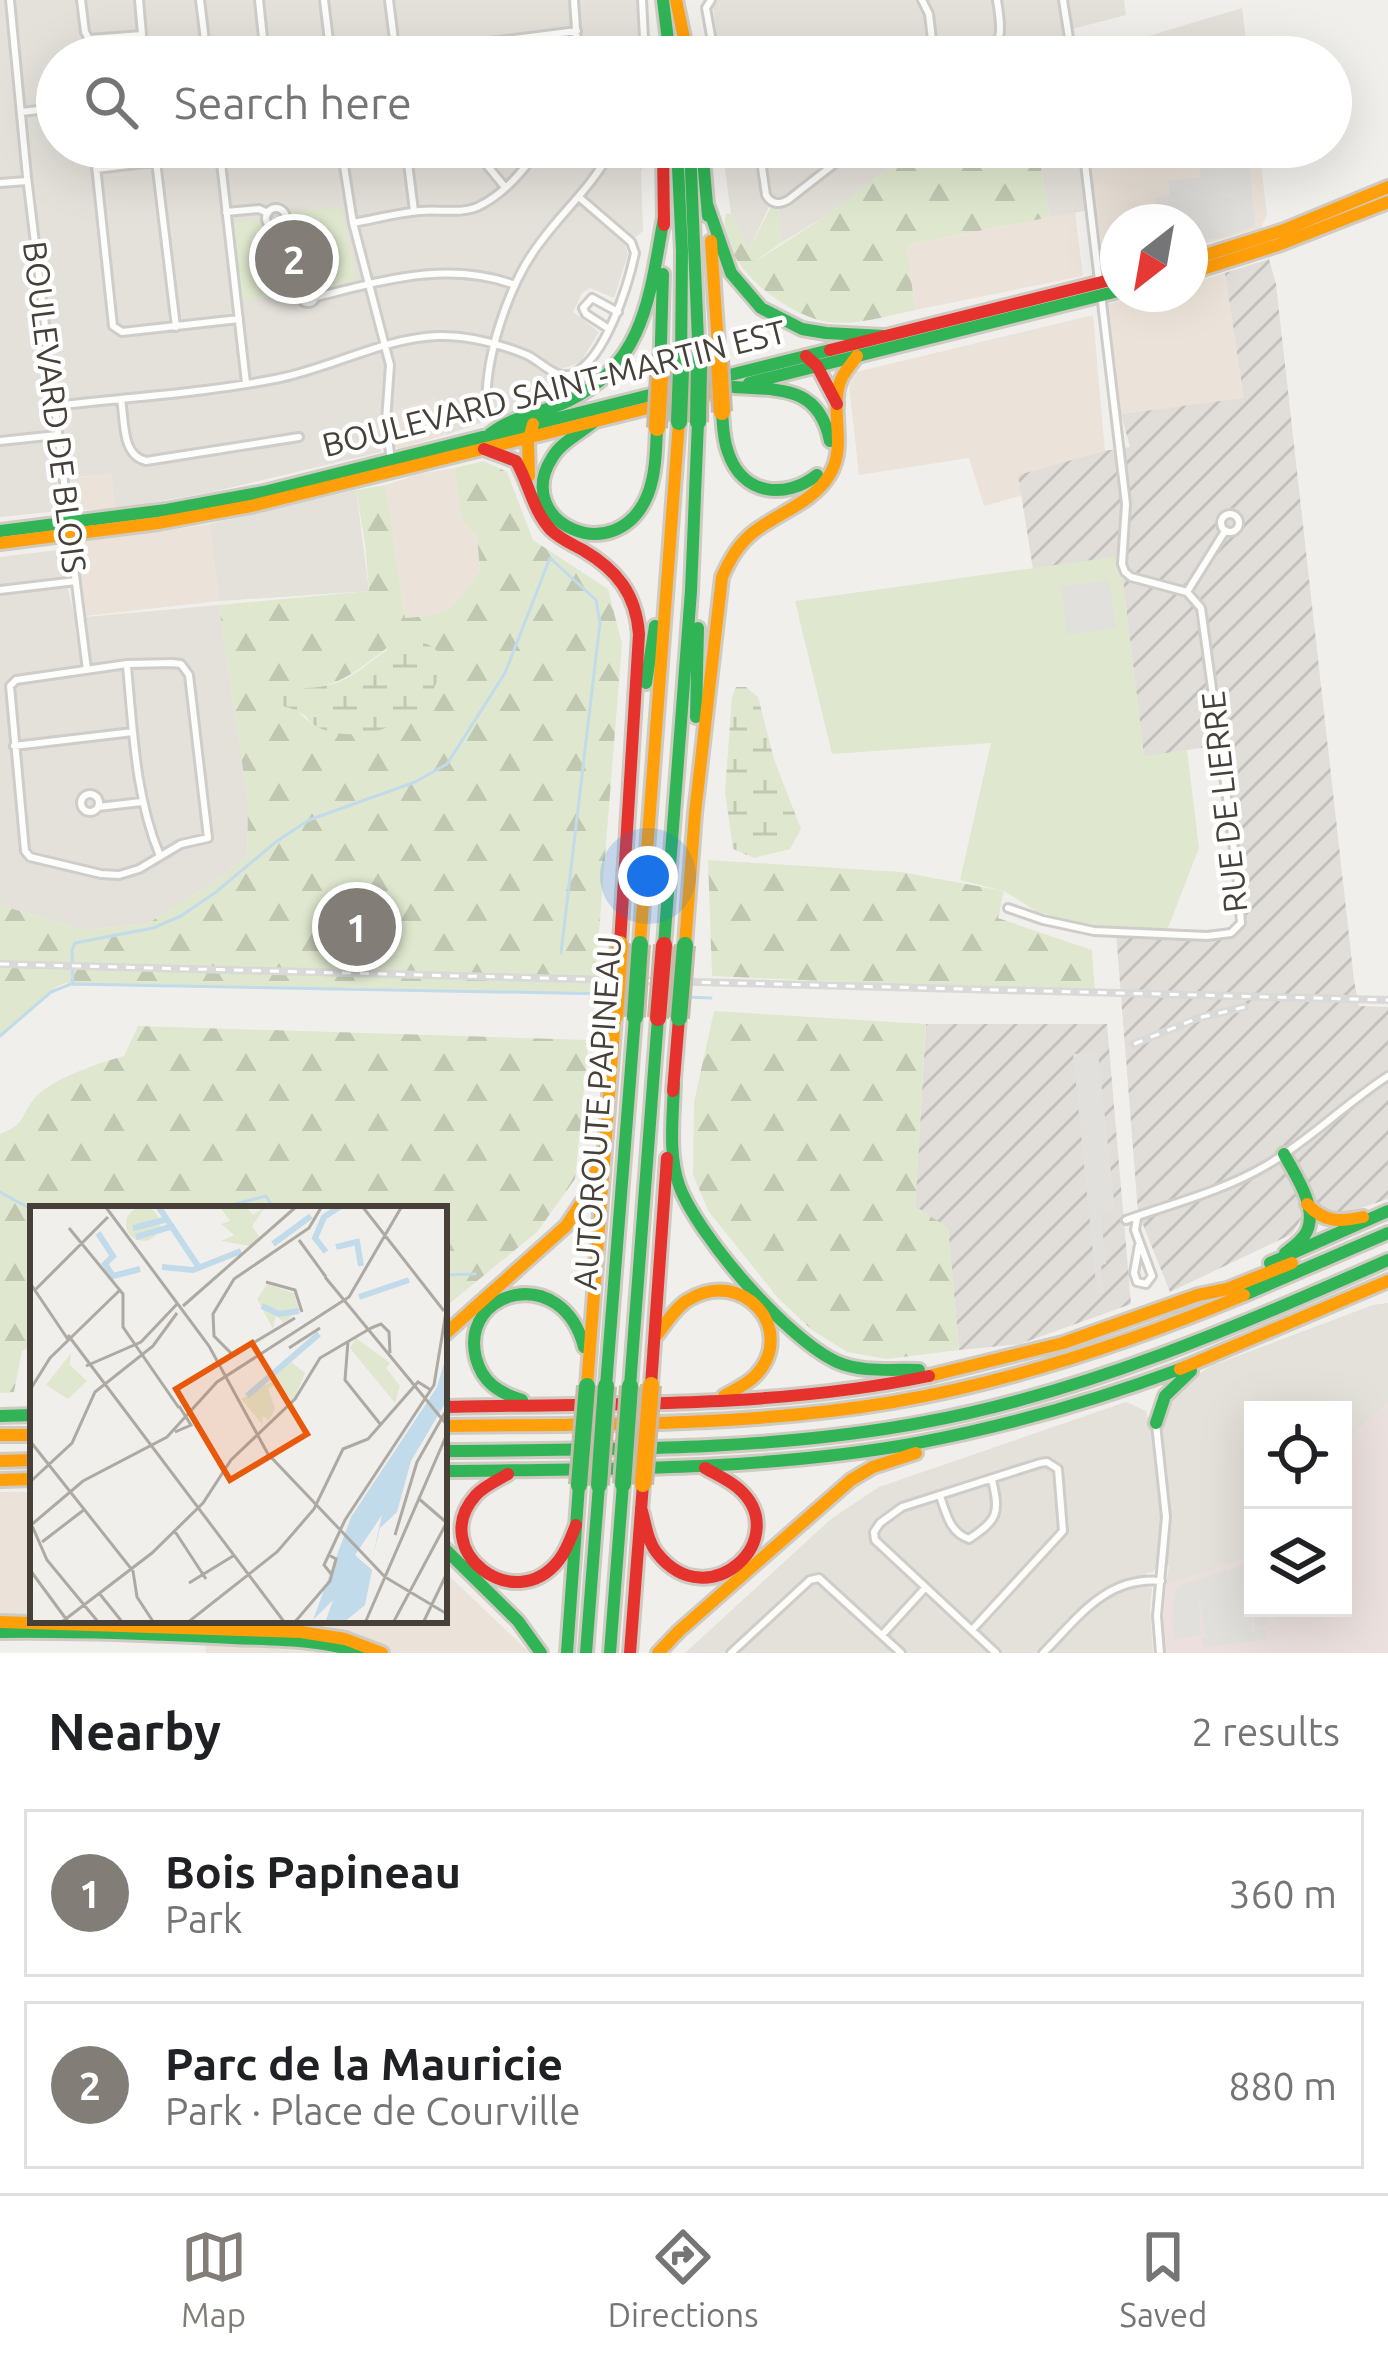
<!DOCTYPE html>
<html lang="en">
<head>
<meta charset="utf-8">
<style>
  :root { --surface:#fff; --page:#f2f2f2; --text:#202124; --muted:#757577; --line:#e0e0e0; --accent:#827d77 }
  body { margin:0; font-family:Ubuntu,sans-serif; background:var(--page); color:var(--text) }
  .controls { position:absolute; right:36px; bottom:36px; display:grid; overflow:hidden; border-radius:0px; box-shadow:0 12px 48px #0002 }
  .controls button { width:108px; height:108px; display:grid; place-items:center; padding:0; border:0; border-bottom:3px solid var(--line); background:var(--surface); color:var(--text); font:60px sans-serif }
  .compass { position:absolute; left:1100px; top:204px; width:108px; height:108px; border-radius:50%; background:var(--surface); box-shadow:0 12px 48px #0002; rotate:211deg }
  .you { position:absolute; left:648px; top:876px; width:42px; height:42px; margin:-30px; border:9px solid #fff; border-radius:50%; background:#1a73e8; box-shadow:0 0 0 18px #1a73e833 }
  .badge { display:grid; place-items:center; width:78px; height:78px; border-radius:50%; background:var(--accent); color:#fff; font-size:39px; font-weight:700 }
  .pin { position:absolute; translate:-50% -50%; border:6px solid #fff; box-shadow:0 3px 12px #0006 }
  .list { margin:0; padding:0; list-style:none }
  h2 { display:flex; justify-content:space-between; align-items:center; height:156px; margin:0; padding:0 48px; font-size:51px }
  h2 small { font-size:39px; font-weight:400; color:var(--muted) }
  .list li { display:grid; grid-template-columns:78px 1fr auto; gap:36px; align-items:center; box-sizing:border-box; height:168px; margin:0 24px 24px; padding:0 24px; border:3px solid var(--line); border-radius:0px }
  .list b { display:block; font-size:45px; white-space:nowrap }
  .list p { margin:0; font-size:39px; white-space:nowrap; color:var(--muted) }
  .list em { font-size:39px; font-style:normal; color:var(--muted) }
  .icon { flex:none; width:66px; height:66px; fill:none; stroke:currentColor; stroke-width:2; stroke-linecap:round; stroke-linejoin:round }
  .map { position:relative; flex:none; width:1388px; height:1653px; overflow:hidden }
  .search { position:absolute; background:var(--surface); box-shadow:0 12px 48px #0002; left:36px; right:36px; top:36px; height:132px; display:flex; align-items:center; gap:30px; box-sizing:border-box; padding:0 42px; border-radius:66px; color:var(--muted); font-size:45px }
  .sheet { height:540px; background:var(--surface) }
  nav { display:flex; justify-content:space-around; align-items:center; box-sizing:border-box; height:168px; border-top:3px solid var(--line); background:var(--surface); font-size:33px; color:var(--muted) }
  nav a { display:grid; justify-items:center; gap:6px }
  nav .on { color:var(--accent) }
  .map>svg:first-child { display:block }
  .residential { fill:#e4e0da }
  .commercial { fill:#ebe3d9 }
  .industrial { fill:url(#industrial-furrows) }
  .medical { fill:#ebe0dd }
  .green { fill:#dfe8ce }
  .forest { fill:url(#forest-firs); fill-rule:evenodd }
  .wetland { fill:url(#wetland-marsh) }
  .parking { fill:#e2e0dc }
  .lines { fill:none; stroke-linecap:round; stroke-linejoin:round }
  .stream { stroke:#c1dbea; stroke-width:3 }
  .street-casing { stroke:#cfcdc9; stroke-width:12 }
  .fast-casing { stroke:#cfcbc3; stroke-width:18 }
  .slow-casing { stroke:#cfcbc3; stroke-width:18 }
  .jam-casing { stroke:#cfcbc3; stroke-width:18 }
  .street { stroke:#fdfdfc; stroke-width:6 }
  .fast { stroke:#30b455; stroke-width:12 }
  .slow { stroke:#ff9f0a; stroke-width:12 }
  .jam { stroke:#e5322d; stroke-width:12 }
  .rail-casing { stroke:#d9d9d8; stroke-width:8 }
  .rail { stroke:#fff; stroke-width:3; stroke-dasharray:9; stroke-linecap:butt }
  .fast-bridge-casing { stroke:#c6baaa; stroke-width:22; stroke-linecap:butt }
  .slow-bridge-casing { stroke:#c6baaa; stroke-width:22; stroke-linecap:butt }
  .jam-bridge-casing { stroke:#c6baaa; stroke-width:22; stroke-linecap:butt }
  .fast-bridge { stroke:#30b455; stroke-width:16 }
  .slow-bridge { stroke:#ff9f0a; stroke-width:16 }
  .jam-bridge { stroke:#e5322d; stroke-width:16 }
  .labels { text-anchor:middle; stroke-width:9; stroke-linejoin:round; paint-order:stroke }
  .street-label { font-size:33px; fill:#464038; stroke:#fff }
  .inset-river { fill:none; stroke:#c1dbea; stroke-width:6 }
  .inset-road { fill:none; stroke:#ada9a3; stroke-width:3 }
  .view { fill:#e8590c; fill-opacity:0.15; stroke:#e8590c; stroke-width:6 }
  .inset-edge { fill:none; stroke:#464038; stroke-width:6 }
</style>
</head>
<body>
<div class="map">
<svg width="1388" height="1653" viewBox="0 0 1388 1653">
  <defs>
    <pattern id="industrial-furrows" width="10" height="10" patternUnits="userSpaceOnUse" patternTransform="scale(3)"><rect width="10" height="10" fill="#e1deda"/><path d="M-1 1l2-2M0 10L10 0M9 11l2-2" fill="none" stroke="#c2c0bc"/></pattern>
    <pattern id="forest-firs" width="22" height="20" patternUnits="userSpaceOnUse" patternTransform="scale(3)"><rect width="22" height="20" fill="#dfe8ce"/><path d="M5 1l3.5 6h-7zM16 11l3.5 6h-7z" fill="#c1c8b2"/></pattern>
    <pattern id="wetland-marsh" width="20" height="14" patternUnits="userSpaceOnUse" patternTransform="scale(3)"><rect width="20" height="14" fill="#dfe8ce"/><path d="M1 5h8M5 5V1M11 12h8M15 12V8" fill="none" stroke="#c1c8b2"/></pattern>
  </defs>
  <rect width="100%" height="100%" fill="#f1efeb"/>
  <path class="residential" d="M0,0h636l3,57h-582v90h562l28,11 -6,14 2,59 -18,15 3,8 -14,44 -24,-10 -8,5 -9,19 26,20 -19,31 -20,6 -4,21 -25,15 -85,30 -12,-37 -54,18 1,36 -169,40 -97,17 -4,-35 -54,5 2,32 -59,6z
    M703,0h421l2,15 -58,15 1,14 -18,-5 -11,4 -10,14h-321v-5l9,-8 -5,-37z
    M1242,8l6,49h-164l5,-3z
    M722,147h194l-89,68 -46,28 -3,-36 3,-10 -7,-1 -25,53 -18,-35z
    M1037,147h46l8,63 -41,7z
    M356,490l13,101 -150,10 -10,-77z
    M65,549l3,23 -3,4 10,42 144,-13 29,198 -1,53 -31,25 -69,43 -64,6 -83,-25v-348z
    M1388,1303v100l-45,41v-34h-90v147l-87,28 3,-19h-12l-4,6 -7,1v14l6,1 -2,21 3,44h-468l146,-134 48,-32 247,-85 20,9 5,20h11v-12l15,-31 34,-22 162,-61z"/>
  <path class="commercial" d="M1084,147h175l8,68 -6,13 -71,20v-26h-72v43l-12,2z
    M1075,212l8,64 -168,34 -8,-65z
    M1225,273l20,126 -124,15 -13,-110 39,-10h43v-11z
    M1093,315l12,136 -86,24 4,20 -39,11 -15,-48 -110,17 -10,-89 7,-14z
    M434,398l11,37 -46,14 -6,-3 -2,-34z
    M454,468l7,52 16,17 3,33 -9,17 -21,21 -20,8 -25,2 -19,-133 32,-11z
    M111,473l4,36 -40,1 -5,-31z
    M209,524l10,77 -133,15 -10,-73z
    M0,1492h33v126h-33z
    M444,1571l86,82h-324l-1,-9 124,9 -1,-33h116z"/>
  <path class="industrial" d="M1269,259l7,25 78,696 5,26 29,1v192l-52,17 -21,-10 -15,7 1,6 -9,15 -122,58 -32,-80 -22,-280 91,4 24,-3 10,-10 -22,-178 -75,12 -24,-200 -87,12 -15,-94 86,-24 26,-4 -9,-33 123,-16 -19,-125z
    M926,1024h181l24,280 -111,40 -61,6 -11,-122 -33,-21z"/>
  <path class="medical" d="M1388,1403v250h-223l-2,-31 3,-37 87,-28v51h90v-164z"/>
  <path class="green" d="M772,205l6,2 3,36 -24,17 -8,-11z
    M341,207l17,76 -40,9 -13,-9 -9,2 -4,9 -52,6 -10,-77 30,-4 4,11c17,8 27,-1 28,-18z
    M1120,556l24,200 43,-6 12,98 -31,80h-47l-49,-6 -36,-11 -32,-20 -44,-11 31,-137 -159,11 -37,-153z"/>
  <path class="forest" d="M916,147h121l13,70 -143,28 8,65c-29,6 -62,17 -92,11 -42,-9 -109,-62 -97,-108l5,1 18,35 9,11 69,-45z
    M484,461l23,11 26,68 75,49 14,55 -28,350 -529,-11 -11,5 -54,48v-131l83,25 64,-6 69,-43 31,-25 1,-53 -29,-198 150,-14 -4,-48 -9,-53 30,-5 19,133 25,-2 20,-8 20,-21 10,-17 -3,-33 -16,-17 -7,-52zM388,647l-18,86c-42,3 -67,-4 -85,-44 45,4 69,-15 103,-42z
    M708,860l193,12 103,19 -6,27 94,32 3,43 -383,-17z
    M714,1011l212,13 -11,182 33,22 11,122 -72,9 -40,-7 -35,-22 -34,-32 -69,-86 -16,-37 1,-73z
    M138,1026l451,14 -14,139 -38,53 -93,76v-99h-411v136l-11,6 -8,41 -14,1v-259c27,-11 18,-15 34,-35 16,-20 65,-36 90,-43z"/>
  <path class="wetland" d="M409,640c9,2 19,2 26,9 15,16 -3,47 -16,59 -13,12 -34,22 -51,25 -16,3 -42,1 -55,-9 -10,-8 -2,-6 -14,-12 -8,-5 -18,-6 -27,-8l-5,-8 6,-6c25,-3 42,1 68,-9 27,-12 37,-31 68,-41z
    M736,687h10l12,10 16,62 27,70 -11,20 -36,9 -21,-9 -8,-57 7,-96z"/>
  <path class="parking" d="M1197,147h51l7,79 -35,12 -30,4v-20h-33l-2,-25 15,-1 -1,-15 31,-4z
    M1109,580l7,48 -49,7 -6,-49z
    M1098,1053l17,157 -14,4 5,50 -5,1 3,28h-7l-24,-239z
    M1253,1561v47h14l2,17 -14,3 -9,-54 6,55 -5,1 18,-1 1,11 -63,7 -1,-10 7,-2 -5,-1 -6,-45 3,46 -27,4 -2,-22 3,-1 -3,-1 4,-26h5l-1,-4z"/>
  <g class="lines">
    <path class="stream" d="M73,984l-1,-34 3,-7 78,-15 28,-12 35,-24 61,-51 32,-21 106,-38 32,-18 58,-91 45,-115 46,42 4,23 -39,330
      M685,997l26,1
      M0,1036l51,-44 20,-8 539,10
      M0,1192l33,18
      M216,1209l50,-13 8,13
      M444,1275l31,-1"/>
    <defs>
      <path id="street" d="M10,0l17,177 42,346
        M81,0l4,32 4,7 53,-4
        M139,0l5,57
        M200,0l7,57
        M259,0l6,57
        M324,0l7,57
        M389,0l7,56
        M574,0l4,57
        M642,0l3,57
        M711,0l-5,8 7,39 6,5 22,5
        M922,0l7,14 5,43
        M1063,0l9,57
        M395,54l182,-23
        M778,57l86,-10 6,4 2,6
        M988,57c17,-15 12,-37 9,-57
        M21,112l36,-4
        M94,147l19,179 9,6 117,-13
        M341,147l12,76 37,142 -4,56 5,40
        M406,147l8,64
        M472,147l32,39
        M759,147l7,48c5,9 13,10 22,5l68,-53
        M1083,147l16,134
        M220,154l26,229
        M156,161l20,166
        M96,169l180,-22
        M0,183l27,-2
        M266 218a10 10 0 1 1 20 0a10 10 0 1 1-20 0Z
        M226,212l33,-3 9,4
        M353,223c22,-4 44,-10 67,-12 19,-2 40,3 57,-4 25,-11 48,-38 63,-60
        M300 295a8 8 0 1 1 16 0a8 8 0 1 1-16 0Z
        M316,297c66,-16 132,-37 199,-12
        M609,329l-23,-15 -3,-6 9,-10 26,14
        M485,396l-10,13 7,7 5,-5c-4,-50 21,-126 52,-167 26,-36 52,-55 74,-97
        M121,399c4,22 0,56 25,62l153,-24
        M54,406c75,-9 152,-13 226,-28 53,-11 104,-40 158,-42 30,-1 62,8 89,19 15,7 30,27 48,18 31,-17 53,-87 60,-120l-4,-11 -51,-44
        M0,441l57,-6
        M1221 523a9 9 0 1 1 18 0a9 9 0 1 1-18 0Z
        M70,536l17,134
        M0,590l76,-9
        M1187,592l38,-61
        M172,663l9,1 8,11 19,163 -27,6 -42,25 -20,6 -18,-1 -71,-17 -5,-6 -15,-165 6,-6 111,-16z
        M127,666c6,64 8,130 33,190
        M14,746l119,-14
        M81 803a9 9 0 1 1 18 0a9 9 0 1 1-18 0Z
        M98,807l44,-5
        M1008,908l35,12 51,11 113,5 24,-3 10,-10 -4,-52 -36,-263 -14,-16 -56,-15 -6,-5 -3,-8 4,-60 -25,-210
        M1137,1218l-2,12 17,46 -6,8 -9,-2 -3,-9 5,-28
        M1126,1220c48,-17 97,-29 141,-55 43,-25 79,-62 121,-89
        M1156,1424l10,93 -9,99 3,37
        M940,1496c6,17 10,37 29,43 29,-19 31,-26 23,-59
        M972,1630l91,-99 -5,-62 -11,-7 -7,1 -138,44 -22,16 -6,9 1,8 121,113
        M882,1635l43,-47
        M731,1653l79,-73 9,-2 82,75
        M1043,1653c35,-35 63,-77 118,-72"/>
      <path id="fast" d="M663,0l7,57
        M677,147l5,104 -1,119
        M690,147l9,218
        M702,147l6,69
        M707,204l24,69 30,35 41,21 24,4 58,3
        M660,375l3,-101
        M749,383l369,-92
        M734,387c47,3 85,-1 96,54
        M722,412c1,13 1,27 6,40 14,43 57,48 89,23
        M595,421c-14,12 -34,21 -43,37 -41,64 65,114 96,36 8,-21 8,-44 9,-66
        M490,434c24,-19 51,-20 78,-33 78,-37 82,-109 96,-184
        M0,531l166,-21 98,-18 566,-142
        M646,683l9,-57
        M696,717l2,-89
        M664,945l27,-354 7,-169
        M674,1084c-1,33 -6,70 5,101 18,50 109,155 158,177 25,11 55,7 82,8
        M1284,1154c11,21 34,53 23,77 -4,9 -14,16 -22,22
        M1270,1263l118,-52
        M1244,1295l144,-62
        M606,1386l29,-369
        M630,1386l28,-368
        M522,1400c-23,-7 -40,-18 -46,-42 -17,-68 86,-96 108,-11
        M0,1416l33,-1
        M1156,1423l9,-27 26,-25
        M444,1451c160,-2 323,1 481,-29 162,-30 313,-96 463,-162
        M444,1471c157,-2 318,0 473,-28 90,-17 177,-42 263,-74
        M444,1548l74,73 23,32
        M0,1632c78,-1 155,2 233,6 44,2 87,1 129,15
        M567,1653l12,-168
        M586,1653l13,-168
        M610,1653l13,-169"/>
      <path id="slow" d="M676,0l12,57
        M711,241l8,119
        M1190,260l94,-30 104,-43
        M1190,273l88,-28 110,-43
        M529,476l-1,-34 5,-18
        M0,543l158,-20 93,-17 474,-117
        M640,944l39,-522
        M685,945l10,-132 27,-236c8,-18 17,-34 33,-46 25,-19 59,-29 75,-57 16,-27 2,-57 8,-85 2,-13 12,-23 19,-33
        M1307,1204c18,19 32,18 56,13
        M444,1335l122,-109 18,-27 14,-33
        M657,1335c9,-12 19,-28 31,-35 54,-34 110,30 68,75 -8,9 -22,15 -32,21
        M1180,1369l208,-88
        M929,1376l134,-33 135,-48 29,-6 65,-26
        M587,1386l28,-370
        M444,1426c149,-2 302,1 449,-24 122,-21 238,-60 351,-107
        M0,1435h33
        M0,1461l33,-1
        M0,1480l33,-1
        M0,1622l301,10 44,7 37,14
        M658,1653l21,-22 172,-151 22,-13 43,-14"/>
      <path id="jam" d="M663,147l1,78
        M830,350l288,-72
        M806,356l11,10 20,38
        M484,449l32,12c13,22 17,50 35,69 9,9 21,14 32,20 34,20 53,44 56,84l-19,310
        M673,1091l6,-73
        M651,1385l16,-227
        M444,1407c161,-4 327,2 485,-31
        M508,1474c-10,6 -24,12 -32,21 -49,54 38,123 83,65 8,-10 12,-23 17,-35
        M641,1508c5,15 6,33 16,45 52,66 138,-16 81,-65 -9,-8 -23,-14 -33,-20
        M630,1653l13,-169"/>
    </defs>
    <use href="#street" class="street-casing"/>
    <use href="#fast" class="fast-casing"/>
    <use href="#slow" class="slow-casing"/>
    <use href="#jam" class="jam-casing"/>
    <use href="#street" class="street"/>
    <use href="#fast" class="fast"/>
    <use href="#slow" class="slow"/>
    <use href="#jam" class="jam"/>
    <defs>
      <path id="rail" d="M0,964l1388,36
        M1134,1044l64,-26 47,-11"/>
    </defs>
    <use href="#rail" class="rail-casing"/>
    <use href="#rail" class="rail"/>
    <defs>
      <path id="fast-bridge" d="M679,422l2,-52
        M698,422l1,-57
        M635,1017l5,-73
        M679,1018l6,-73
        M623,1484l7,-98
        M579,1485l8,-99
        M599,1485l7,-99"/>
      <path id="slow-bridge" d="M719,360l3,52
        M657,428l3,-53
        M615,1016l5,-72
        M643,1484l8,-99"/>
      <path id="jam-bridge" d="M658,1018l6,-73"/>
    </defs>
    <use href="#fast-bridge" class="fast-bridge-casing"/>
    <use href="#slow-bridge" class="slow-bridge-casing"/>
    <use href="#jam-bridge" class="jam-bridge-casing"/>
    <use href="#fast-bridge" class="fast-bridge"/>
    <use href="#slow-bridge" class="slow-bridge"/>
    <use href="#jam-bridge" class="jam-bridge"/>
  </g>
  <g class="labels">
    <g class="street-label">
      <text transform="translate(554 388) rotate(-14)" y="12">BOULEVARD SAINT-MARTIN EST</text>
      <text transform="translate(55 407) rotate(83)" y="12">BOULEVARD DE BLOIS</text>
      <text transform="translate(1224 802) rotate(-96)" y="12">RUE DE LIERRE</text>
      <text transform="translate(597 1113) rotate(-86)" y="12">AUTOROUTE PAPINEAU</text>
    </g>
  </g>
  <g transform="translate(30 1206)">
    <rect width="417" height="417" fill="#f1efeb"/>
    <path d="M326,132l34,25 -4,5 14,18 -5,17 -45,-55z" fill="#dfe8ce"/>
    <path d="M189,0l27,1 7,8 13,-9 -14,20 9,14 -11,6 -29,-5 13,-6 -13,-11 9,-3zM96 18a17 17 0 1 1 34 0a17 17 0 1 1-34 0ZM237,78l27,9 5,17 -15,13 -8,-8 -3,14 -16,-30zM41,147l-1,12 17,16 -19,18 -22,-14zM258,153l17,14 -12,28 -16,-16 -9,3 7,20 -6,12 -7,-4 1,9 -22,-26 30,-17z" fill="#dfe8ce"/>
    <path d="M417,147v47l-36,61 -14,51 -17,16 -8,32 10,-45 -27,40 17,15 -7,35 -22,18h-18l8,-23 -20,20 38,-103 86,-130z" fill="#c1dbea"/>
    <path class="inset-river" d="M128,0l40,60M103,22l35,-9M68,27l15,23 -8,8 8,12 27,-7M106,31l37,-11M243,38l38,-28M306,41l21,-5 4,24M296,46l-11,-14 9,-21 17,-11M132,61l31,3 48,-19M329,91l50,-17M232,100l17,8 20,-3M217,190l72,-62"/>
    <path class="inset-road" d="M75,0l104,140 59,108 117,123M332,0l82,105M39,22l54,66v33l56,81M269,34l27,37M295,71l122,148M236,76l29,8 7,22M0,77l39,58M5,84l73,-73M153,100l114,-100M265,112l-62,37 -19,-19 -1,-22 21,-35 75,-51 13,-22M341,122l10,-4 8,8 1,21M38,129l217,288M318,135l-3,39 36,45M259,142l31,-20M56,160l55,-24 37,-39M0,184l20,-32 70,-68M145,226l16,-7 -12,-19M0,235l103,130 4,26 17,26M0,276l42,-39 23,-51 58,-46 24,-33M388,292l29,25M0,315l17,39 52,63M0,320l53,-45 84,-44 50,-55 132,-85 53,-91M144,324l32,49M365,329l22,-73 30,-53M12,336l43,-33M0,364l39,53M302,369l-8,-10 21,-45 89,-135 13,-79M355,371l62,37M159,377l44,-27M69,387l24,30M33,415l89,-68 51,-50 28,-43 64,-61 25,-41 51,-30M157,417l90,-71 37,-43 29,-60 25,-10 50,-57 13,8M264,417l36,-42 6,-22 -7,-4M335,417l82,-189M363,417l54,-101M393,417l24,-50"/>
    <path class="view" d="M222,137l55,91 -77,46 -54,-91z"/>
    <rect width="417" height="417" class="inset-edge"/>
  </g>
</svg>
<div class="controls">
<button><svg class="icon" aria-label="locate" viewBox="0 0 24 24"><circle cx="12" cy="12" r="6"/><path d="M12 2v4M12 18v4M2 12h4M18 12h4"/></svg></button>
<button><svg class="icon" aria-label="layers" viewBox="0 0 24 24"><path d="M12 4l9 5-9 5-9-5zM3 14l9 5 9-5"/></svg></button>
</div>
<svg class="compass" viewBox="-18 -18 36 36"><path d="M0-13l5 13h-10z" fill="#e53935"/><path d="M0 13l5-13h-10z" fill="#757577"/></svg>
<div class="you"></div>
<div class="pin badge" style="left:357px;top:927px">1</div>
<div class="pin badge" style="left:294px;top:259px">2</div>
<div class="search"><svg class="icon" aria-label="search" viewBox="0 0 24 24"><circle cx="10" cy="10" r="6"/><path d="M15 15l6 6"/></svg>Search here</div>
</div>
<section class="sheet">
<h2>Nearby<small>2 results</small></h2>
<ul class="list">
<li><span class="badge">1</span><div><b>Bois Papineau</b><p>Park</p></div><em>360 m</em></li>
<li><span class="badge">2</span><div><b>Parc de la Mauricie</b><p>Park · Place de Courville</p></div><em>880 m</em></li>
</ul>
</section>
<nav>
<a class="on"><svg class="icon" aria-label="map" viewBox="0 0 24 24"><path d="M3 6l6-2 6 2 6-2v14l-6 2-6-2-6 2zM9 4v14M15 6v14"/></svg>Map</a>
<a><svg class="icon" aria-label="directions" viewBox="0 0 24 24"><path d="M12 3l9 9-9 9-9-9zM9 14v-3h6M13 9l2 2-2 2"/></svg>Directions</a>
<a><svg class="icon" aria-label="saved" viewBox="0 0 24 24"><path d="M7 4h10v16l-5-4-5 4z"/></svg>Saved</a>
</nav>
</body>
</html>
